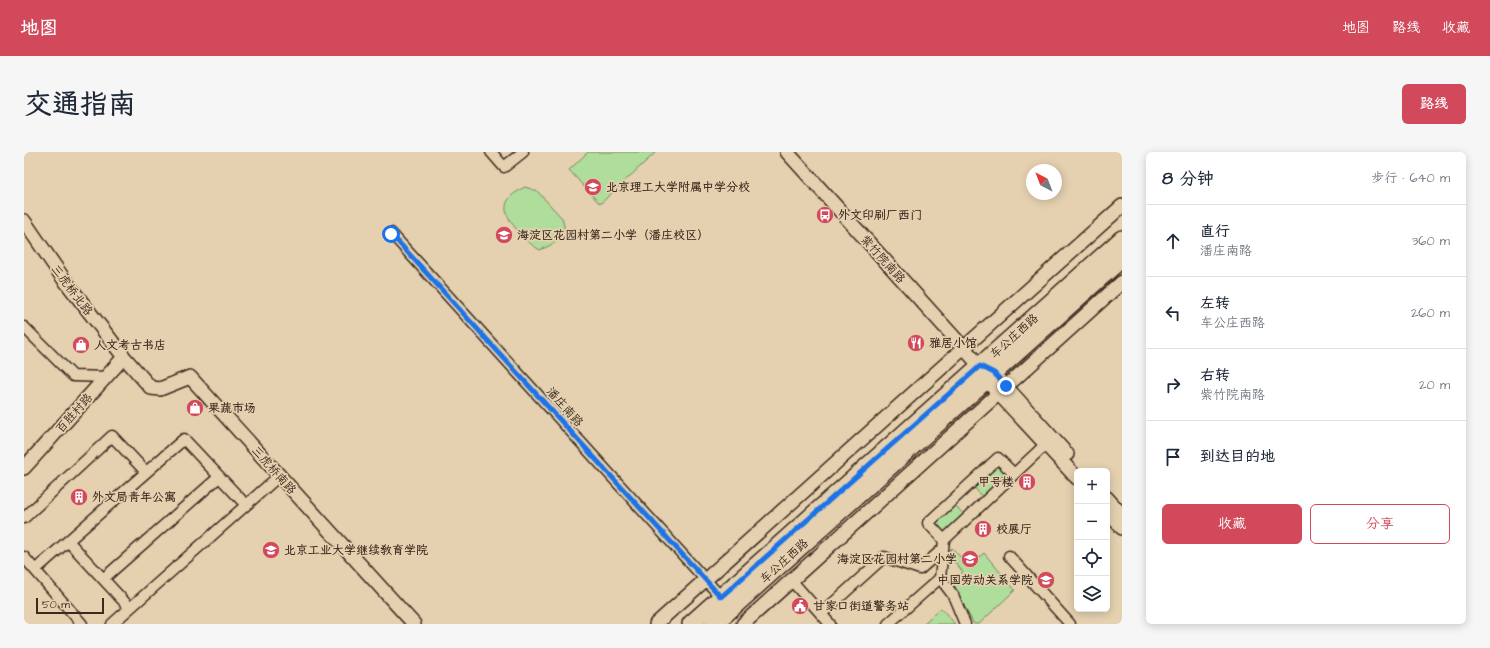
<!DOCTYPE html>
<html lang="zh">
<head>
<meta charset="utf-8">
<style>
  :root { --surface:#fff; --page:#f6f6f7; --text:#1f2937; --muted:#747a83; --line:#e0e1e3; --accent:#d1495b }
  body { margin:0; font-family:"Architects Daughter","LXGW WenKai TC",sans-serif; background:var(--page); color:var(--text) }
  .controls { position:absolute; right:12px; bottom:12px; display:grid; overflow:hidden; border-radius:6px; box-shadow:0 2px 10px #0003 }
  .controls button { width:36px; height:36px; display:grid; place-items:center; padding:0; border:0; border-bottom:1px solid var(--line); background:var(--surface); color:var(--text); font:20px sans-serif }
  .compass { position:absolute; left:1002px; top:12px; width:36px; height:36px; border-radius:50%; background:var(--surface); box-shadow:0 2px 10px #0003; rotate:318deg }
  .scale { position:absolute; left:12px; bottom:10px; width:68px; box-sizing:border-box; padding-left:4px; border:2px solid #3b2a1e; border-top:0; font-size:11px; line-height:14px; white-space:nowrap; color:#3b2a1e; -webkit-text-stroke:3px #e5d1b0; paint-order:stroke }
  .stop { position:absolute; width:12px; height:12px; margin:-9px; border:3px solid #1a73e8; border-radius:50%; background:#fff }
  .stop.end { background:#1a73e8; border-color:#fff; box-shadow:0 1px 4px #0008 }
  .list { margin:0; padding:0; list-style:none }
  h2 { display:flex; justify-content:space-between; align-items:center; height:52px; margin:0; padding:0 16px; font-size:17px }
  h2 small { font-size:13px; font-weight:400; color:var(--muted) }
  .list li { display:grid; grid-template-columns:26px 1fr auto; gap:12px; align-items:center; box-sizing:border-box; height:72px; padding:0 16px; border-top:1px solid var(--line) }
  .list b { display:block; font-size:15px; white-space:nowrap }
  .list p { margin:0; font-size:13px; white-space:nowrap; color:var(--muted) }
  .list em { font-size:13px; font-style:normal; color:var(--muted) }
  .actions { display:flex; gap:8px; padding:12px 16px }
  .actions a { flex:1; padding:9px 0; border:1px solid var(--accent); border-radius:6px; text-align:center; font-size:14px; color:var(--accent) }
  .actions .main { background:var(--accent); color:#fff }
  .icon { flex:none; width:22px; height:22px; fill:none; stroke:currentColor; stroke-width:2; stroke-linecap:round; stroke-linejoin:round }
  .map { position:relative; flex:none; width:1098px; height:472px; overflow:hidden; border-radius:6px }
  header { display:flex; align-items:center; gap:24px; box-sizing:border-box; height:56px; padding:0 20px; background:var(--accent); color:#fff }
  header strong { font-size:19px }
  nav { display:flex; gap:22px; margin-inline-start:auto; font-size:14px }
  .intro { display:flex; align-items:center; justify-content:space-between; box-sizing:border-box; height:96px; padding:0 24px }
  h1 { margin:0; font-size:28px }
  .button { padding:10px 18px; border-radius:6px; background:var(--accent); color:#fff; font-size:14px; font-weight:700 }
  main { display:flex; gap:24px; padding:0 24px }
  aside { flex:1; background:var(--surface); border-radius:6px; box-shadow:0 2px 10px #0003 }
  .map>svg:first-child { display:block }
  .garden { fill:#afdd9c; stroke:#75845d }
  .lines { fill:none; stroke-linecap:round; stroke-linejoin:round }
  .minor-casing { stroke:#3b2a1e; stroke-width:13 }
  .tertiary-casing { stroke:#3b2a1e; stroke-width:16 }
  .primary-casing { stroke:#3b2a1e; stroke-width:20 }
  .minor { stroke:#e5d1b0; stroke-width:10 }
  .tertiary { stroke:#e5d1b0; stroke-width:13 }
  .primary { stroke:#e5d1b0; stroke-width:17 }
  .route { stroke:#1a73e8; stroke-width:5 }
  .labels { text-anchor:middle; stroke-width:3.5; stroke-linejoin:round; paint-order:stroke }
  .poi-label { font-size:12px; font-weight:bold; fill:#3b2a1e; stroke:#e5d1b0; text-anchor:start }
  .street-label { font-size:12px; fill:#3b2a1e; stroke:#e5d1b0 }
</style>
</head>
<body>
<header>
<strong>地图</strong>
<nav><a>地图</a><a>路线</a><a>收藏</a></nav>
</header>
<div class="intro"><h1>交通指南</h1><a class="button">路线</a></div>
<main>
<div class="map">
<svg width="1098" height="472" viewBox="0 0 1098 472">
  <rect width="100%" height="100%" fill="#e5d1b0"/>
  <filter id="ink" filterUnits="userSpaceOnUse"><feTurbulence type="fractalNoise" baseFrequency=".025" numOctaves="2"/><feDisplacementMap in="SourceGraphic" scale="8" xChannelSelector="R" yChannelSelector="G"/><feConvolveMatrix kernelMatrix="1 2 1 2 8 2 1 2 1" color-interpolation-filters="sRGB"/></filter>
  <g filter="url(#ink)">
    <path class="garden" d="M564,0h68l-56,52 -31,-34z
      M501,35l12,4 25,27 3,12c-6,11 -13,15 -25,20 -9,-5 -14,-10 -21,-18 -17,-19 -20,-32 6,-45z
      M973,309l13,14 -26,24 -12,-14z
      M929,351l12,13 -21,20 -13,-13z
      M928,396l17,18 15,-13 31,37 -36,34h-5l-18,-32 -2,-12 9,-8 -16,-19z
      M917,456l14,16h-32z"/>
    <g class="lines">
      <defs>
        <path id="minor" d="M467,0l13,15 19,-15
          M367,81l330,364
          M0,175l49,49 34,1
          M0,366l88,-82 34,36
          M920,388l-16,-17 70,-65 16,16
          M44,389l62,67
          M985,404l61,68
          M0,405l11,13
          M916,426l13,17 12,29
          M79,427l116,-102
          M767,428l39,44
          M797,462l63,-57 36,12 23,-20
          M58,472l-47,-54 149,-131 62,66
          M88,472l168,-149
          M864,472l52,-46 4,-38 102,-96"/>
        <path id="tertiary" d="M763,0l193,214 6,14 91,98
          M0,69l39,57 61,79 27,31 9,1 30,-12 224,247
          M977,229l66,73
          M0,316l100,-111
          M1083,346l15,17
          M1083,359l15,17
          M632,472l466,-418
          M719,472l379,-342"/>
        <path id="primary" d="M667,472l431,-385
          M690,472l408,-366"/>
      </defs>
      <use href="#minor" class="minor-casing"/>
      <use href="#tertiary" class="tertiary-casing"/>
      <use href="#primary" class="primary-casing"/>
      <use href="#minor" class="minor"/>
      <use href="#tertiary" class="tertiary"/>
      <use href="#primary" class="primary"/>
    </g>
  </g>
  <g class="lines" filter="url(#ink)">
    <path class="route" d="M367,82l330,363 259,-231 14,7 12,13"/>
  </g>
  <defs>
    <symbol id="school-disc" viewBox="-11 -11 22 22"><circle r="9.5" fill="#d1495b" stroke="#e5d1b0"/><path d="M0-5L7-2L0 1L-7-2ZM-4 1L0 2.5L4 1V4Q0 6-4 4Z" fill="#fff"/></symbol>
    <symbol id="bus-disc" viewBox="-11 -11 22 22"><circle r="9.5" fill="#d1495b" stroke="#e5d1b0"/><path d="M-5-6H5V4H4V6H2V4H-2V6H-4V4H-5ZM-3.5-4V0h7V-4ZM-3.5 1.2v1.5H-2V1.2ZM2 1.2v1.5H3.5V1.2Z" fill="#fff"/></symbol>
    <symbol id="restaurant-disc" viewBox="-11 -11 22 22"><circle r="9.5" fill="#d1495b" stroke="#e5d1b0"/><path d="M-5-6h1v4h1v-4h1v4h1v-4h1v5L-1.5 .5V6h-2V.5L-5-1ZM5-6V6H3V1.5H1.5Q1.5-4 5-6Z" fill="#fff"/></symbol>
    <symbol id="shop-disc" viewBox="-11 -11 22 22"><circle r="9.5" fill="#d1495b" stroke="#e5d1b0"/><path d="M-5-2.5h2.3a2.7 3.5 0 0 1 5.4 0H5L5.5 6h-11ZM-1.5-2.5h3a1.5 2.3 0 0 0-3 0Z" fill="#fff"/></symbol>
    <symbol id="building-disc" viewBox="-11 -11 22 22"><circle r="9.5" fill="#d1495b" stroke="#e5d1b0"/><path d="M-4-6H4V6H1V3H-1V6H-4ZM-2.5-4.3h1.7v1.8h-1.7ZM.8-4.3h1.7v1.8H.8ZM-2.5-1h1.7V.8h-1.7ZM.8-1h1.7V.8H.8Z" fill="#fff"/></symbol>
    <symbol id="university-disc" viewBox="-11 -11 22 22"><circle r="9.5" fill="#d1495b" stroke="#e5d1b0"/><path d="M0-5L7-2L0 1L-7-2ZM-4 1L0 2.5L4 1V4Q0 6-4 4Z" fill="#fff"/></symbol>
    <symbol id="civic-disc" viewBox="-11 -11 22 22"><circle r="9.5" fill="#d1495b" stroke="#e5d1b0"/><path d="M-.6-6.5H3V-4.5H.6V-3L4-1V1h2V6H-6V1h2V-1L-.6-3ZM-1.2 2.5V6h2.4V2.5Z" fill="#fff"/></symbol>
  </defs>
  <g fill-rule="evenodd">
    <use href="#school-disc" x="559" y="25" width="20" height="20"/>
    <use href="#bus-disc" x="791" y="53" width="20" height="20"/>
    <use href="#school-disc" x="470" y="73" width="20" height="20"/>
    <use href="#restaurant-disc" x="882" y="181" width="20" height="20"/>
    <use href="#shop-disc" x="47" y="183" width="20" height="20"/>
    <use href="#shop-disc" x="161" y="246" width="20" height="20"/>
    <use href="#building-disc" x="993" y="320" width="20" height="20"/>
    <use href="#building-disc" x="45" y="335" width="20" height="20"/>
    <use href="#building-disc" x="949" y="367" width="20" height="20"/>
    <use href="#university-disc" x="237" y="388" width="20" height="20"/>
    <use href="#school-disc" x="936" y="397" width="20" height="20"/>
    <use href="#university-disc" x="1012" y="418" width="20" height="20"/>
    <use href="#civic-disc" x="766" y="444" width="20" height="20"/>
  </g>
  <g class="labels">
    <g class="poi-label">
      <text x="582" y="39">北京理工大学附属中学分校</text>
      <text x="814" y="67">外文印刷厂西门</text>
      <text x="493" y="87">海淀区花园村第二小学（潘庄校区）</text>
      <text x="905" y="195">雅居小馆</text>
      <text x="70" y="197">人文考古书店</text>
      <text x="184" y="260">果蔬市场</text>
      <text x="990" y="334" text-anchor="end">甲号楼</text>
      <text x="68" y="349">外文局青年公寓</text>
      <text x="972" y="381">校展厅</text>
      <text x="260" y="402">北京工业大学继续教育学院</text>
      <text x="933" y="411" text-anchor="end">海淀区花园村第二小学</text>
      <text x="1009" y="432" text-anchor="end">中国劳动关系学院</text>
      <text x="789" y="458">甘家口街道警务站</text>
    </g>
    <g class="street-label">
      <text transform="translate(859 107) rotate(48)" y="4">紫竹院南路</text>
      <text transform="translate(48 138) rotate(53)" y="4">三虎桥北路</text>
      <text transform="translate(990 184) rotate(-42)" y="4">车公庄西路</text>
      <text transform="translate(541 255) rotate(48)" y="4">潘庄南路</text>
      <text transform="translate(50 261) rotate(-48)" y="4">百胜村路</text>
      <text transform="translate(250 318) rotate(48)" y="4">三虎桥南路</text>
      <text transform="translate(760 409) rotate(-42)" y="4">车公庄西路</text>
    </g>
  </g>
</svg>
<div class="controls">
<button>+</button>
<button>−</button>
<button><svg class="icon" aria-label="locate" viewBox="0 0 24 24"><circle cx="12" cy="12" r="6"/><path d="M12 2v4M12 18v4M2 12h4M18 12h4"/></svg></button>
<button><svg class="icon" aria-label="layers" viewBox="0 0 24 24"><path d="M12 4l9 5-9 5-9-5zM3 14l9 5 9-5"/></svg></button>
</div>
<svg class="compass" viewBox="-18 -18 36 36"><path d="M0-13l5 13h-10z" fill="#e53935"/><path d="M0 13l5-13h-10z" fill="#747a83"/></svg>
<div class="scale">50 m</div>
<div class="stop" style="left:367px;top:82px"></div>
<div class="stop end" style="left:982px;top:234px"></div>
</div>
<aside>
<h2>8 分钟<small>步行 · 640 m</small></h2>
<ul class="list">
<li><svg class="icon" aria-label="ahead" viewBox="0 0 24 24"><path d="M12 20V5M6 11l6-6 6 6"/></svg><div><b>直行</b><p>潘庄南路</p></div><em>360 m</em></li>
<li><svg class="icon" aria-label="left" viewBox="0 0 24 24"><path d="M17 20v-9H6M10 6l-5 5 5 5"/></svg><div><b>左转</b><p>车公庄西路</p></div><em>260 m</em></li>
<li><svg class="icon" aria-label="right" viewBox="0 0 24 24"><path d="M7 20v-9h11M14 6l5 5-5 5"/></svg><div><b>右转</b><p>紫竹院南路</p></div><em>20 m</em></li>
<li><svg class="icon" aria-label="arrive" viewBox="0 0 24 24"><path d="M6 21V4h12l-3 4 3 4H6"/></svg><div><b>到达目的地</b></div></li>
</ul>
<div class="actions"><a class="main">收藏</a><a>分享</a></div>
</aside>
</main>
</body>
</html>
